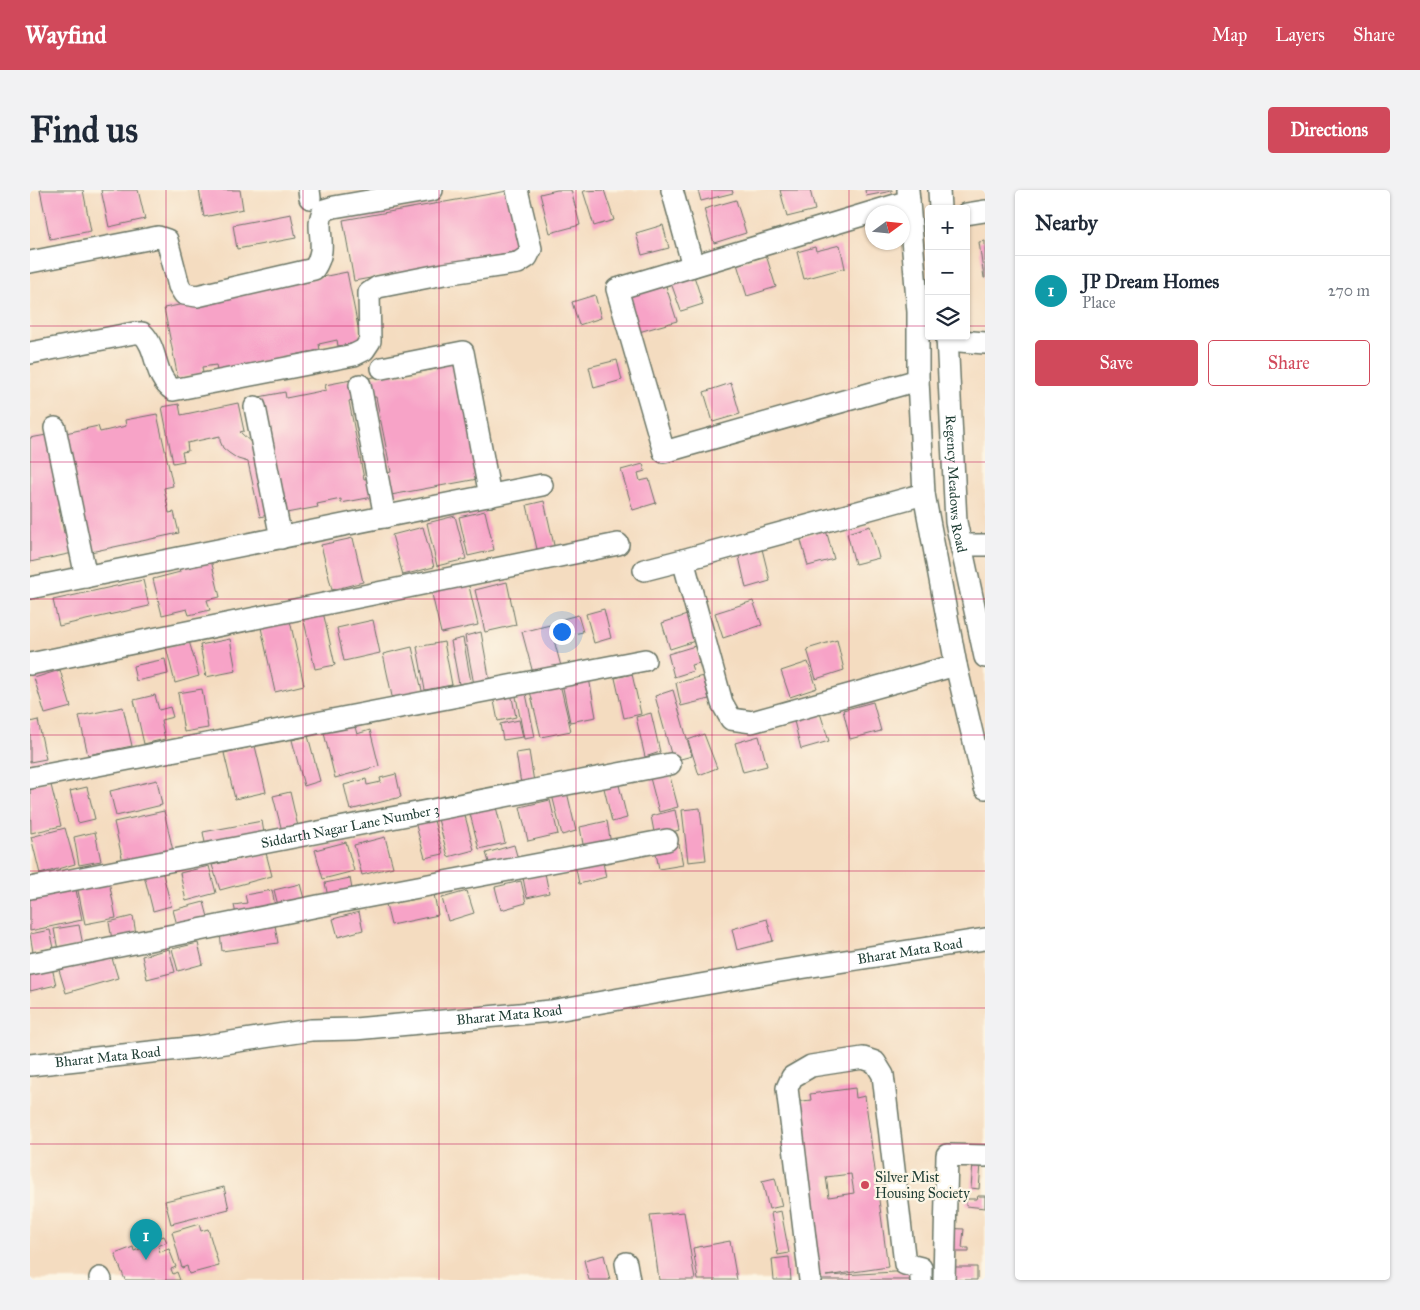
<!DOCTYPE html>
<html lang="en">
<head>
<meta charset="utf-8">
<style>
  :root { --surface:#fff; --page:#f2f2f3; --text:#1f2937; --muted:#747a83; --line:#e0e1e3; --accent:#d1495b }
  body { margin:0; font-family:"IM FELL Great Primer",serif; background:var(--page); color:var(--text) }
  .controls { position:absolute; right:15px; top:15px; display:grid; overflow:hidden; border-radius:5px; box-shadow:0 1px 4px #0004 }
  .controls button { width:45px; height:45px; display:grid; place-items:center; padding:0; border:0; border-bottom:1px solid var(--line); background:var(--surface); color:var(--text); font:25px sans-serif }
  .compass { position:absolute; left:835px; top:15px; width:45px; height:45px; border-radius:50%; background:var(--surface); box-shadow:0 1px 4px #0004; rotate:75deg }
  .you { position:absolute; left:531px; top:441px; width:18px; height:18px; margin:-12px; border:4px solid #fff; border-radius:50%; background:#1a73e8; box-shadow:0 0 0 8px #1a73e833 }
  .badge { display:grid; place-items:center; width:32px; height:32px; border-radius:50%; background:var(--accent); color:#fff; font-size:16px; font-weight:700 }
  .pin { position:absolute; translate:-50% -41px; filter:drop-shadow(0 1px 2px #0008) }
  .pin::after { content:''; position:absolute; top:26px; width:18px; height:15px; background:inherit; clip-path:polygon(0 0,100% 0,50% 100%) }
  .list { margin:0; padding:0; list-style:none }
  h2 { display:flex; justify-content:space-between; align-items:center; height:65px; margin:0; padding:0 20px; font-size:21px }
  h2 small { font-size:16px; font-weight:400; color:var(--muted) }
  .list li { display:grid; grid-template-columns:32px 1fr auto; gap:15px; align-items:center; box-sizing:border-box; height:70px; padding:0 20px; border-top:1px solid var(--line) }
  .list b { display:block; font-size:19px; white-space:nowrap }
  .list p { margin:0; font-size:16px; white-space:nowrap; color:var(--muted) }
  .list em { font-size:16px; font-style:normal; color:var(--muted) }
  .actions { display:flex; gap:10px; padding:15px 20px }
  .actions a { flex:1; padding:11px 0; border:1px solid var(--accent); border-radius:5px; text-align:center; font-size:18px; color:var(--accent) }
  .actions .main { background:var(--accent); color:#fff }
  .icon { flex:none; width:28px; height:28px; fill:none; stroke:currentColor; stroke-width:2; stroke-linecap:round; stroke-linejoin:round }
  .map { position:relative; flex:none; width:955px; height:1090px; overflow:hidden; border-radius:5px }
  header { display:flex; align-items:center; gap:30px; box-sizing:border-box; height:70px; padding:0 25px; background:var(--accent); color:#fff }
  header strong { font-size:24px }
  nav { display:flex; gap:28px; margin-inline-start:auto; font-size:18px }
  .intro { display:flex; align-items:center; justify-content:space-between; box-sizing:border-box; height:120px; padding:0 30px }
  h1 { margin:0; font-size:35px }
  .button { padding:12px 22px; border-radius:5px; background:var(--accent); color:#fff; font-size:18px; font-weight:700 }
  main { display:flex; gap:30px; padding:0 30px }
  aside { flex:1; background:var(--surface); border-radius:5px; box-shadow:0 1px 4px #0004 }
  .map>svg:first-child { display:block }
  .building { fill:#f7a3c7; fill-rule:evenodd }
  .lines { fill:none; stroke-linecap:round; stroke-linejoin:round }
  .minor-casing { stroke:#6a7565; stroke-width:24 }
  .minor { stroke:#fff; stroke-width:21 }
  .grid { fill:none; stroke:#c2185b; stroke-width:1; stroke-opacity:0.55 }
  .poi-dot { fill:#d1495b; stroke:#fcf5e5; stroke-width:2 }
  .labels { text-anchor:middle; stroke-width:4.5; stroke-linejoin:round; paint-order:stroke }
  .street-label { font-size:14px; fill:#1f3d34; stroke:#fcf5e5 }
  .poi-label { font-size:14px; fill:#1f3d34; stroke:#fcf5e5; text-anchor:start }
</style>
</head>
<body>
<header>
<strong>Wayfind</strong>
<nav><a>Map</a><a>Layers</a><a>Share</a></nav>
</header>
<div class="intro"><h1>Find us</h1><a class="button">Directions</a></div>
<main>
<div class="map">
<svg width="955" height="1090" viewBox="0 0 955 1090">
  <rect width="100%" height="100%" fill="#fcf5e5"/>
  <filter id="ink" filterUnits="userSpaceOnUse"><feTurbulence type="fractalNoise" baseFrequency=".02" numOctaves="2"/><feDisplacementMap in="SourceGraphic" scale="10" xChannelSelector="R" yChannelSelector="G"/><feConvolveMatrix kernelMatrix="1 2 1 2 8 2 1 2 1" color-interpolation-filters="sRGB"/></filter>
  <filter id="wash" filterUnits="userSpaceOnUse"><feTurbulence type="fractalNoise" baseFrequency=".0096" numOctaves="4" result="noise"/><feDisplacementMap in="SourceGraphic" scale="20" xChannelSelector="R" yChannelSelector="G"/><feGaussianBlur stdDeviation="1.12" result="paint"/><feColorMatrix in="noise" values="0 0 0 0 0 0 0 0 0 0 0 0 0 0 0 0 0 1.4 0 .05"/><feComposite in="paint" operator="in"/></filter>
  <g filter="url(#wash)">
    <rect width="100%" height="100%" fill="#f4dcc0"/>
    <g id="blocks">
      <path class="building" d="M10,0h43l8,41 -41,8z
        M71,0h37l7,29 -36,8z
        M169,0h41l3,19 -39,8z
        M483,0l11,60 -170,31 -11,-61z
        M527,0h14l9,35 -30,8 -10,-39z
        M574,0l10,30 -20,6 -11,-35z
        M668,0h34l1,3 -32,8z
        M750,0h30l5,20 -28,7z
        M835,0h27v1l-26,5z
        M706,10l10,33 -32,10 -10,-34z
        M261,24l5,24 -59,11 -4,-24z
        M633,35l6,23 -27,7 -6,-22z
        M955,51v37h-1l-5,-36z
        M810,55l5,23 -41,11 -7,-27 18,-5 1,4z
        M736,65l10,32 -29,9 -10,-32z
        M317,82l14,70 -23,4 -1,-6 -18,4 1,6 -103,21 -1,-6 -14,2 1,6 -25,5 -14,-70z
        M664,86l9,28 -22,7 -10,-28z
        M635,93l12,38 -45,13 -11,-38z
        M565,105l6,23 -22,7 -7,-23z
        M430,168l23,120 -92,17 -4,-22 4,-1 -15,-75h-4l-3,-19 25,-5 1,3 41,-7 -1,-6z
        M587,170l5,20 -28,8 -5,-21z
        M321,190l4,19 -6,2 15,78 6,-1 3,19 -32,6v-4l-24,5 1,3 -37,7 -22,-117 26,-5 1,6 40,-8 -1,-5z
        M701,193l9,31 -27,8 -9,-30z
        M208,213l6,28 -4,1 17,16 14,66 -11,3 -12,-55 -10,-3 -9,-6 -6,-5 -3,-7v-5l-33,7 1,8 -6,1 2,9 -11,2 -11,-56 17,-3 2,11z
        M127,224l16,72 -9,2 5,25 5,-1 5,21 -93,20 -25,-119 37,-8 2,6 26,-6 -1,-6z
        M22,244l15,72 -8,2 5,25 5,-1 4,21 -43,9v-124z
        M613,274l2,7 -7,2 2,8 9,-2 7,24 -23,7 -12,-40z
        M514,311l12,53 -17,4 -12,-53z
        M455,321l9,39 -26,6 -9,-39z
        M425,326l11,43 -29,7 -10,-43z
        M840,336l9,32 -24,6 -8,-31z
        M393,337l11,40 -31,8 -11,-40z
        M796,340l8,29 -26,7 -8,-29z
        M323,348l10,44 -31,8 -11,-45z
        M731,355l9,36 -24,7 -8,-36z
        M181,370l9,37 -13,3 3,10 -21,5 -2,-6 -25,6 -9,-36 27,-7 -1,-4z
        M113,390l6,26 -90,20 -6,-26z
        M438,392l10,43 -37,8 -10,-43z
        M477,392l9,43 -31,7 -10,-42z
        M723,411l9,24 -39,13 -8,-25z
        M574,419l7,29 -17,5 -8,-29z
        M293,422l12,53 -20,4 -12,-52z
        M660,424l8,26 -28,9 -8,-26z
        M548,425l5,17 -24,5 -4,-16z
        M259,426l15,69 -29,7 -15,-69z
        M343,430l7,33 -36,8 -7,-33z
        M520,435l12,45 -28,7 -12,-45z
        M451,442l9,50 -16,3 -9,-49z
        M433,448l8,44 -12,2 -8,-43z
        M200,449l6,32 -30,6 -6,-32z
        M807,450l7,30 -28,9 -9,-30z
        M159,451l10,35 -24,7 -9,-36z
        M414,452l8,43 -27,5 -8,-43z
        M665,456l5,17 -9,2 2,6 -19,6 -6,-23z
        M382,457l11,48 -30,6 -10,-47z
        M135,469l3,15 -32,7 -3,-15z
        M778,472l9,26 -27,9 -9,-26z
        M30,480l11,37 -26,7 -11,-36z
        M602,484l9,40 -17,4 -9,-40z
        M673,486l6,23 -28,7 -5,-23z
        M559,488l7,39 -26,5 -8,-39z
        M530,494l11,47 -30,6 -11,-46z
        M172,499l6,39 -24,4 -6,-39z
        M495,499l10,48 -11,2 -9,-48z
        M643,500l19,66 -19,5 -18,-65z
        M481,503l5,24 -18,4 -5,-25z
        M125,505l4,15 11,-3 3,10 -12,3 4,19 -21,5 -10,-44z
        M843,512l8,29 -31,8 -7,-29z
        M93,517l9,39 -44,9 -9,-39z
        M621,523l9,39 -15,5 -9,-40z
        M790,523l9,28 -28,8 -7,-28z
        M322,527l5,17 13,-4 9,36 -44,12 -13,-53z
        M8,530l8,39 -16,3v-40z
        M489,530l4,17 -20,3 -3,-16z
        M674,544l13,34 -18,7 -11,-35z
        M278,546l12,45 -16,5 -12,-46z
        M729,546l8,30 -24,6 -8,-29z
        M225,556l11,46 -31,7 -11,-46z
        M499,561l6,37 -13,2 -6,-37z
        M638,579l10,38 -19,5 -10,-38z
        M366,584l5,23 -51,13 -6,-25 22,-6 1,6 14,-3 -1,-4z
        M127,590l5,25 -46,11 -6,-25z
        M20,591l11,45 -30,7 -1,-48z
        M588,591l9,37 -15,4 -9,-38z
        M57,597l8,32 -17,4 -8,-32z
        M260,602l9,39 -16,4 -10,-39z
        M537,602l9,39 -14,4 -10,-40z
        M520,610l8,34 -30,7 -8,-34z
        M465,613l10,40 -26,6 -10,-39z
        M670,618l6,52 -18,2 -6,-52z
        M645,620l4,20 -24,7 -4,-21z
        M134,621l9,40 -50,11 -9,-40z
        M434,622l10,38 -26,7 -10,-38z
        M403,627l10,37 -18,4 -10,-36z
        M232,631l2,12 -59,10 -2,-11z
        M577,631l4,23 -27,6 -4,-23z
        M35,638l10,36 -35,10 -9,-37z
        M65,642l6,29 -22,4 -5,-28z
        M355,647l8,30 -31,8 -8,-30z
        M316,652l8,29 -31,8 -8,-29z
        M649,654l4,21 -24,4 -4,-21z
        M484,655l5,18 -27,8 -6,-18z
        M236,663l6,23 -52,14 -8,-25z
        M572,668l4,19 -27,7 -4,-20z
        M179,676l7,27 -30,8 -6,-28z
        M132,680l9,36 -18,5 -9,-36z
        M515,683l4,20 -22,5 -4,-20z
        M320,688l3,17 -24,6 -4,-18z
        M79,691l7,37 -31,6 -8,-38z
        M491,691l5,22 -25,7 -6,-23z
        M270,694l6,22 -26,7 -6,-23z
        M45,695l7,35 -52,11v-38z
        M242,700l4,21 -39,8 -3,-14 13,-2 -2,-8z
        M437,701l7,22 -26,8 -6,-23z
        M404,704l4,21 -47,10 -5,-21z
        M174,712l4,15 -31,8 -4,-15z
        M329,722l4,18 -25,7 -5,-18z
        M103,726l3,18 -24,6 -3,-18z
        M737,729l6,22 -36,9 -5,-21z
        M49,735l4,20 -25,5 -4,-21z
        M245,735l3,18 -56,8 -2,-18z
        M20,740l4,18 -21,4 -3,-18z
        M168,753l5,21 -25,7 -6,-22z
        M139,759l6,23 -28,7 -5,-23z
        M81,765l7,23 -52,15 -7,-23z
        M21,773l5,22 -26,6v-24z
        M825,898l1,10 9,-2 23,171 -62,9 85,-5 1,9h-90l-1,-4 -4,1 -23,-175 17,-2 -1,-6zM821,984l3,19 -25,4 -3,-20z
        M943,973l8,1 -2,25 -8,-1z
        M745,988l7,28 -13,3 -7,-28z
        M194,997l5,22 -58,15 -6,-23z
        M948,1006h7v12l-19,-2v-7h11z
        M751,1021l8,42 -11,2 -7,-42z
        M654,1022l11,68h-36l-9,-65z
        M169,1034l2,7 7,-2 11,37 -30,8 -2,-8 -5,2 -10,-36z
        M912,1038l22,1 -2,19h7v4h-25z
        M134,1046l3,6 -9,4 2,6 9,-3 7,18 -5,2 2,5 4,-2 3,8h-55l-10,-26 18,-7 1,4 22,-8 -1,-4z
        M700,1051l7,39h-39l-5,-32z
        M574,1065l6,25h-21l-5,-20z
        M759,1067l2,23h-17l-2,-21z
        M913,1077h34v13h-35z"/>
    </g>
  </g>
  <g filter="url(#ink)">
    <use href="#blocks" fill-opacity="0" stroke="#6a7565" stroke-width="1"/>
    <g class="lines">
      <defs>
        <g id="minor">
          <path d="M279,0l1,8"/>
          <path d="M642,0l21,76"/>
          <path d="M878,0l10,122v68l6,114 32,171 29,123"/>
          <path d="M909,0l1,19"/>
          <path d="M879,11l-292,88 47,163 254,-72"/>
          <path d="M936,24l19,-3"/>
          <path d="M0,72l128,-25 9,3 12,46 5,8 13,2 117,-27c16,-24 -1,-40 10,-59l10,-3 98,-17"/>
          <path id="s1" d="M917,146l9,186 29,135"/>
          <path d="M917,150l38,3"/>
          <path d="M0,163l104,-20h8c17,16 11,44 31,57l181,-35 10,-5 6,-9 -1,-48 9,-6 66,-13 74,-11 9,-6 4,-8 -14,-59"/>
          <path d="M352,178l81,-16 27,144"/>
          <path d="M330,195l25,132"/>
          <path d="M225,217l26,131"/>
          <path d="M25,238l31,149"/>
          <path d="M894,304l-241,66 39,143 9,16 21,3 204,-57"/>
          <path d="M931,355h24"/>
          <path d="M614,380l39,-10"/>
          <path d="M0,398l512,-103"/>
          <path d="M0,474l588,-120"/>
          <path d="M0,588l615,-118"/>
          <path id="s2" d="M0,698l640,-124"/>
          <path d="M0,774l288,-58 349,-66"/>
          <path id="s3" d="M0,875l168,-18 113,-17 44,-1 196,-18 217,-38 217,-34"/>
          <path d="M596,1073l3,17"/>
          <path d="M70,1088l1,2"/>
          <path d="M780,1090l-23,-192 5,-11 19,-11 52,-8 12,4 8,13 22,189 16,4v12"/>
          <path d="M914,1090l3,-125 38,1"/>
        </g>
      </defs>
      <use href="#minor" class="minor-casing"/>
      <use href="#minor" class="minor"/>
    </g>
  </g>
  <path class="grid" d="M136,0v1090M273,0v1090M409,0v1090M546,0v1090M682,0v1090M819,0v1090M0,136h899M936,136h19M0,272h955M0,409h955M0,545h955M0,681h955M0,818h955M0,954h955"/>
  <circle class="poi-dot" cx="835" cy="995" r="5"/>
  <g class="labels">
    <g class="street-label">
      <text dy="5" stroke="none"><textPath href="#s1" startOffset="148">Regency Meadows Road</textPath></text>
      <text dy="5" stroke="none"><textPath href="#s2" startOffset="326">Siddarth Nagar Lane Number 3</textPath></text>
      <text dy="5" stroke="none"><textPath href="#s3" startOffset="888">Bharat Mata Road</textPath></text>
      <text dy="5" stroke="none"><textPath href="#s3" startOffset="482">Bharat Mata Road</textPath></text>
      <text dy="5" stroke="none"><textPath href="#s3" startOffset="78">Bharat Mata Road</textPath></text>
    </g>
    <g class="poi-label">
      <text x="845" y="992">Silver Mist<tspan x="845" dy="16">Housing Society</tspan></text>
    </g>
  </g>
</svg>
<div class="controls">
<button>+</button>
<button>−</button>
<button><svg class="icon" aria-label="layers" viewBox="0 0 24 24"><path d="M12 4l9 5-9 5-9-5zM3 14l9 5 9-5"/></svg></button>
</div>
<svg class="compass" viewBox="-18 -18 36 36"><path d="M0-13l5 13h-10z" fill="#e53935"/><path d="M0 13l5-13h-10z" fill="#747a83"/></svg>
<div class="you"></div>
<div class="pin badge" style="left:116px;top:1070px;background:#0f9aa8">1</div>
</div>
<aside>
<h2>Nearby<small></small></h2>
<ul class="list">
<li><span class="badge" style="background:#0f9aa8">1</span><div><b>JP Dream Homes</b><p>Place</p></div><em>270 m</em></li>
</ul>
<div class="actions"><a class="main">Save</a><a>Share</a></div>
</aside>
</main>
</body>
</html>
